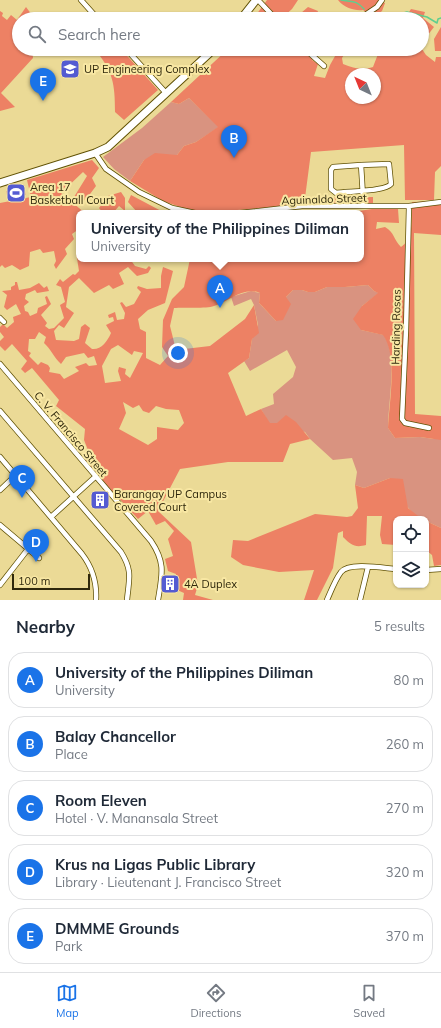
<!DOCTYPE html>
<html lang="en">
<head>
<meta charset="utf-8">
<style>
  :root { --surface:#fff; --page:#f2f2f3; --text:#1f2937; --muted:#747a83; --line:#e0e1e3; --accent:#1a73e8 }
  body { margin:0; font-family:Mulish,sans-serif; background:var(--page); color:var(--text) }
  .controls { position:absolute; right:12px; bottom:12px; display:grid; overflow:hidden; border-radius:8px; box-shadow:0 1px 3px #0004 }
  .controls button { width:36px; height:36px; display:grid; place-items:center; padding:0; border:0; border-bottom:1px solid var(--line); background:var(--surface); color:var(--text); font:20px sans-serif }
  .compass { position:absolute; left:345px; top:68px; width:36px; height:36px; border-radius:50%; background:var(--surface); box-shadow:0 1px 3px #0004; rotate:317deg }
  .scale { position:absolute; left:12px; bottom:10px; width:78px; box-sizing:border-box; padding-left:4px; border:2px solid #2f280c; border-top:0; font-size:11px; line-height:14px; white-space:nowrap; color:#2f280c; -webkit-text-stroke:3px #f8e7a3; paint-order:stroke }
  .you { position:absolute; left:178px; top:353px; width:14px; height:14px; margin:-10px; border:3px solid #fff; border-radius:50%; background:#1a73e8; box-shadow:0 0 0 6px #1a73e833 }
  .badge { display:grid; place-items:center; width:26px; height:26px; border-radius:50%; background:var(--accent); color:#fff; font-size:13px; font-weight:700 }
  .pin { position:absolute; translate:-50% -33px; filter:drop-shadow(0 1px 2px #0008) }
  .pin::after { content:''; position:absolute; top:21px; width:14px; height:12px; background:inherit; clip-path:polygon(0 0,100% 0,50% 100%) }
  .popup { position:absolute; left:76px; top:210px; width:288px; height:52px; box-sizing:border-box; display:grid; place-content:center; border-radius:8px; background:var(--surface); filter:drop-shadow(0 1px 3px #0005); font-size:13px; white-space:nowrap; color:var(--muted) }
  .popup b { font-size:15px; color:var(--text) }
  .popup::after { content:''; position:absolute; left:50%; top:100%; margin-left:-8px; border:8px solid transparent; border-top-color:var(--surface) }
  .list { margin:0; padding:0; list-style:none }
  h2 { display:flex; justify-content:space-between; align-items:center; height:52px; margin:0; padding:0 16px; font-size:17px }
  h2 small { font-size:13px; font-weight:400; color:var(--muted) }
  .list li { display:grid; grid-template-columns:26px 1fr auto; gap:12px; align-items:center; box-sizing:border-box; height:56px; margin:0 8px 8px; padding:0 8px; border:1px solid var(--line); border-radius:16px }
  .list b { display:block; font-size:15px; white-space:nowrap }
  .list p { margin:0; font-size:13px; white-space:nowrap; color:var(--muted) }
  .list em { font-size:13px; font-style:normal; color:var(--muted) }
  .icon { flex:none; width:22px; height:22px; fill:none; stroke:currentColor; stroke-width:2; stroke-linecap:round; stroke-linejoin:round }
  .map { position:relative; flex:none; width:441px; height:600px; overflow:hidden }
  .search { position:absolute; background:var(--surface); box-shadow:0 1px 3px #0004; left:12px; right:12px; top:12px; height:44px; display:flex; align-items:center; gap:10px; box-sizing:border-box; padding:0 14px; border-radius:22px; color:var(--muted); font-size:15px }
  .sheet { height:372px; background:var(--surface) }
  nav { display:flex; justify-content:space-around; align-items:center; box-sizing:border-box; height:56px; border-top:1px solid var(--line); background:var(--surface); font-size:11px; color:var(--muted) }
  nav a { display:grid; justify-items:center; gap:2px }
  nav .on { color:var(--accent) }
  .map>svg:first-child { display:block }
  .green { fill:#d99380 }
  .forest { fill:#ed8164; fill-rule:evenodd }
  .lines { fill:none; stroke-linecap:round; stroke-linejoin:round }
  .stream { stroke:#5fcf8f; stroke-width:1.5 }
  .minor-casing { stroke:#605104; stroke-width:6 }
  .secondary-casing { stroke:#605104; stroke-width:9 }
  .minor { stroke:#fff; stroke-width:4.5 }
  .secondary { stroke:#fff; stroke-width:7 }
  .labels { text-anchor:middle; stroke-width:4; stroke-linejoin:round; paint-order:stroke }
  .poi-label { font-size:11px; fill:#2f280c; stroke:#f8e7a3; text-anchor:start }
  .street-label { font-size:11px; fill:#2f280c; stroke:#f8e7a3 }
</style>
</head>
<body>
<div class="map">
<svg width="441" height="600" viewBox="0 0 441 600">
  <rect width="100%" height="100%" fill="#ebda96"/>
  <path class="green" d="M189,98l30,29 -23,15 -12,4 -7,9 -33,5 -14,21 -16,-12 -11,-12 39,-29 29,-26 8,2z
    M24,186l2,9 -18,5 -2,-9z
    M368,285l6,6 5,2 -17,13 -1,24 23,5c14,21 4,68 4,93l7,10 25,-1 14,2 7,-18v107l-15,-7v-2c-16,0 -29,-29 -36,-41l-26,10 -9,-3 2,-13 -5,-14 -19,2 -23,-21 -5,-7 -28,-9h-8l-8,-14 13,-5 -1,-10 20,-17 3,-10 -9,-17 -37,21 -6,-10 5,-3 3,-19 6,-14 -4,-20 -3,-6 -17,7 -3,-9 20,-6 9,2 -1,10 17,18 10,-24 7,-7h9l6,2h7l12,-5h18z"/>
  <path class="forest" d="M267,0h31l-6,9 -10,9v1h-29z
    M338,0h40l7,3 -3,8 -9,6 -10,-7c-8,1 -19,-2 -25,-10z
    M26,7l9,12h-16v30h13l1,9 -32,35 14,14 -15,4v-100l3,2 -1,3 5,4 4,-5 6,5z
    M308,7l10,4 -3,8h-21z
    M411,9l14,3 -2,6 11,9 -7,9 -5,-2v-15h-39l8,-5 14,4z
    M441,27v24h-6l-1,-12z
    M94,49h27l37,41 -34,30 -9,-8c0,-28 -2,-42 -21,-63z
    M228,49h99l-4,2h-4l-7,9 6,4 -4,12 11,2 5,-13 9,-16 8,1 -5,8 1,6c11,4 19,7 30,3l5,-13 -7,-4v-1h29l1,5 5,2 4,-7h12l4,6 9,7 1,-5h5v109l-6,6 -1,28h-29l-1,-55 -93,7 -6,46 68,-1v7l-112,4 -49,4 -23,-2 -26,-9 -33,-20 14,-21 11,-7 22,2 7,-9 12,-4 22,-15 -29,-29 -10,6 -8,-2zM351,74h24v24h-24z
    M92,160l7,8 -7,10 4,8 -9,12 -7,6 -6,-7 13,-21 -4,-4 -22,21 24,20h-6v16l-7,5 2,5 -9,10 2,5 -11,15 -2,-4 2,-4 -2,-10 -11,2 -3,-4 -10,3 -1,14 -9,4 -8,-5 -7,3 -3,-3 -2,2v-64l31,-6 -4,-17z
    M121,192l4,6v13l-6,-5 -6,7h-10l-4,-5 9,-12z
    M131,195l34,18h-27l-10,-11z
    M441,201v34l-27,-2 1,181 26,2v24l-21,-3 -25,1 -7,-10c1,-24 10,-73 -5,-93l-22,-5 -8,-11 9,-13 16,-13 -4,-2 -6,-6 -23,2h-18l-12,5h-7l-6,-2h-9l-7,7 5,7 -8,16 -7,1 -14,-15 -3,-3 1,-10c-17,-7 -30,8 -46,13 -8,3 -30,1 -40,2l-4,18 6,24 34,-4 35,-27 9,-14 5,28 -7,6 -3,19 -21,15 18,43 15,-7 9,14h7l9,-8 10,7 14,17 -20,5 -7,18h-55l-48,7 -22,42 33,31 7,43 -3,10 18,5h-30l1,-7 -9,-4 1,-15 -8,-3 -3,-12 8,-3 -5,-17 6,-8 -9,-10 -9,4 -8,-14 -10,8 -38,-41 -17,-21 5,-7 -4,-10 1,-11 -29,-23 3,-6 -27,-32 -7,5 -4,-4 6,-8 -15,-17 -7,7 -5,-5v-5l4,-4 -4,-5v-5l3,-3 4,4 7,-6 -1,-5 8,-3 -5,-10 -9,6 -3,-3 3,-12 -5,-4 9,-1v-3l4,-2v-3h2l2,8 11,-2 9,-5 5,5 3,-2 2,5 -12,2 -2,-3 -9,4 -1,5 4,3 -5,4 1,5 3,1 2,4 7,-3 1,-5 9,-4 -2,-7 2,-1 4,8 -10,11 6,8 -2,3 4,3 5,-1 10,-10 -4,-13 5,-3 -4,-15 -5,-2 4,-6 3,3 10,-8 2,1 4,-4 -3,-19 3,-3v10h51l5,7 11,3 3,-3 2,2 -3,5 -11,3 -9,-9 -9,6 5,11 -11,5 -4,-4 -15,8 -15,-15 -10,9 -3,20 8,6 -10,15 -5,-3 -5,6 2,9 18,1 5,-2 2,-12 4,-3 5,4 -5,15 7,6c9,1 15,-7 19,-16l-5,-8 8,-4 -1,-4 -4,1 -1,-3 7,-3 2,8 7,-1 1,-6 -5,-10 2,-1 4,5 8,-3 7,-12 -4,-4 1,-2 9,3 14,-1v-12l2,-9 10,4 -8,32 -17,7 -10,9 2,10 6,3v26l14,7 8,-9 -6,-9 1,-27 9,-21 12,-12 6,-28h171v-46h-16l27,-4h26l1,14 -22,-1 -1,7 9,-2c10,6 8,12 16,20 14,-9 10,-31 11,-45zM39,332l7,5 -2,6c7,6 10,15 17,21l5,-7 18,-4 4,5 6,-2 3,9 -8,1 -3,-3 -11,4 4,4 -15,8 -4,-5 -11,-2 1,-4 -2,-3 -7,-3 -3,3 -9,-9 2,-3 -3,-2 1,-12h6zM118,345l14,10 2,-4 9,2 -13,25 -5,-4 1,-5 -7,-2 -1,4 3,10 -16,2 -3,-17 9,-17zM123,402l10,6 6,-3 4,6 6,2 7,-7 10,3 13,1 5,13 -6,7 -21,-3v12l-9,6 -29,-16 7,-16z
    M390,478l13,1 5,29 14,11h-26v26l-14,-1 -2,-9 2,-19h-15l-1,29c-11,3 -15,0 -23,-8v-6l-5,2 -5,35 -16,32h-13l10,-30 -35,2 -36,-7 -12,-8 2,-17 15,1 67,-27 32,3 5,-1 6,-8 -3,-23 9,3z
    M426,521l15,7v37l-7,1 -2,-11 -6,-5z"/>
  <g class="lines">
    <path class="stream" d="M341,0c12,2 15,0 23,9
      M385,18l22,-6 20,5 10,6 1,-4 3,-1"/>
    <defs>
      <path id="minor" d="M81,0l17,19
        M258,0l18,19
        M365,15l12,-8 5,-7
        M126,49l40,44
        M305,49l19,17
        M95,153l11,16 33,23 33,16 23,5
        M361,165l-28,2 -2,3v19l5,4c10,-2 49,-1 55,-9l-2,-20 -28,1c1,14 2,27 2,41
        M409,206l-3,124 -4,89 3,4 24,5
        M240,213l62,-7h107l32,-4
        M0,318l4,4
        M0,364l151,177c15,22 11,34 7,59
        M0,411l121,141c12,19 8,27 6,48
        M0,457l82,97c10,13 15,29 14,46
        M0,490l16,-15
        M51,517l44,-40
        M0,525l39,33
        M426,570l15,-1
        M0,585l28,-36
        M327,600c4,-9 8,-20 14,-28 8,-10 42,-4 55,-3
        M360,600l8,-33"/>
      <path id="secondary" d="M241,19l15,-19
        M0,183l95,-30 13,-6 106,-98"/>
    </defs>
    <use href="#minor" class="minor-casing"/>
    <use href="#secondary" class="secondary-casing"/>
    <use href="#minor" class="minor"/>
    <use href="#secondary" class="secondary"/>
  </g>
  <defs>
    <symbol id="university-square" viewBox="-11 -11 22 22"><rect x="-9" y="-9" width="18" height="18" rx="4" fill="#545bd2" stroke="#f8e7a3"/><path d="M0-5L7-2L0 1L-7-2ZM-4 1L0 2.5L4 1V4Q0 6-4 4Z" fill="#fff"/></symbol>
    <symbol id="stadium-square" viewBox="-11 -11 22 22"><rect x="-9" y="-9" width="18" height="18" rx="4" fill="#545bd2" stroke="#f8e7a3"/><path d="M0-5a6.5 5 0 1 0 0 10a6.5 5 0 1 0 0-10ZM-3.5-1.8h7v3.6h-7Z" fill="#fff"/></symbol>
    <symbol id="building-square" viewBox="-11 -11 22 22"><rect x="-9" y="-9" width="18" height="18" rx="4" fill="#545bd2" stroke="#f8e7a3"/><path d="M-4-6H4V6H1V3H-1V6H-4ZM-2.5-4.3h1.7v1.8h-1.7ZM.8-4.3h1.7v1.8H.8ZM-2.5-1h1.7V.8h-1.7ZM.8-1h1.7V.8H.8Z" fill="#fff"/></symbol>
  </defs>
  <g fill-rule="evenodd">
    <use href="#university-square" x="59" y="58" width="22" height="22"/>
    <use href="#stadium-square" x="5" y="182" width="22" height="22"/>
    <use href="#building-square" x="89" y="489" width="22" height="22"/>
    <use href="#building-square" x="159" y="573" width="22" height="22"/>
  </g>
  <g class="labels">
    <g class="poi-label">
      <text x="84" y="73">UP Engineering Complex</text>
      <text x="30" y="191">Area 17<tspan x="30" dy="13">Basketball Court</tspan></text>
      <text x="114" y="498">Barangay UP Campus<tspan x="114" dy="13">Covered Court</tspan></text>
      <text x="184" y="588">4A Duplex</text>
    </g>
    <g class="street-label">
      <text transform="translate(324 199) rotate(-2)" y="4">Aguinaldo Street</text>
      <text transform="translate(396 327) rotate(-89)" y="4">Harding Rosas</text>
      <text transform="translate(71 434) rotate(50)" y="4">C. V. Francisco Street</text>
    </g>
  </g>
</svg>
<div class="controls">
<button><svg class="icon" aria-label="locate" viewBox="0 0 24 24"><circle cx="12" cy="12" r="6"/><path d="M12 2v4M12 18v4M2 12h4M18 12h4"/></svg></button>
<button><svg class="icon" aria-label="layers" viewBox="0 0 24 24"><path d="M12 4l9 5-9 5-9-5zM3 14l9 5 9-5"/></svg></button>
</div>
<svg class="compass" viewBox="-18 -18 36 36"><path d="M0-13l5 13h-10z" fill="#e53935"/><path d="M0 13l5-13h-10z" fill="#747a83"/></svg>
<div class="scale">100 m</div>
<div class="you"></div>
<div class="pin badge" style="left:220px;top:308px">A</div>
<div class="popup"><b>University of the Philippines Diliman</b>University</div>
<div class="pin badge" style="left:234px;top:158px">B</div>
<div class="pin badge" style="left:22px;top:498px">C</div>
<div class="pin badge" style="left:36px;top:562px">D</div>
<div class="pin badge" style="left:43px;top:101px">E</div>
<div class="search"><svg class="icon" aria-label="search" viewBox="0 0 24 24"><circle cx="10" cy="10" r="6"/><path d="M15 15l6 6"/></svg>Search here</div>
</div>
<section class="sheet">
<h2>Nearby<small>5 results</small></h2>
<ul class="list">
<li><span class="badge">A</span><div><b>University of the Philippines Diliman</b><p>University</p></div><em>80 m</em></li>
<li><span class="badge">B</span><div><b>Balay Chancellor</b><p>Place</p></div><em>260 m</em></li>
<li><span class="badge">C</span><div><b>Room Eleven</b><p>Hotel · V. Manansala Street</p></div><em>270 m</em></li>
<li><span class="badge">D</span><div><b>Krus na Ligas Public Library</b><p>Library · Lieutenant J. Francisco Street</p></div><em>320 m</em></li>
<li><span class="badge">E</span><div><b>DMMME Grounds</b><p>Park</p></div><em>370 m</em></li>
</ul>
</section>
<nav>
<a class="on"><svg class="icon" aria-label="map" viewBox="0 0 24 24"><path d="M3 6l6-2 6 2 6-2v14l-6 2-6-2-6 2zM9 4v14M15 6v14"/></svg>Map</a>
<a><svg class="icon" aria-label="directions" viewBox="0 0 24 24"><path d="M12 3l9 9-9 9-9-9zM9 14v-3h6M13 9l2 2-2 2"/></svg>Directions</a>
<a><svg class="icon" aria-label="saved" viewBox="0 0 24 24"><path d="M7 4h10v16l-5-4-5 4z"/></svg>Saved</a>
</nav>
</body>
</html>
